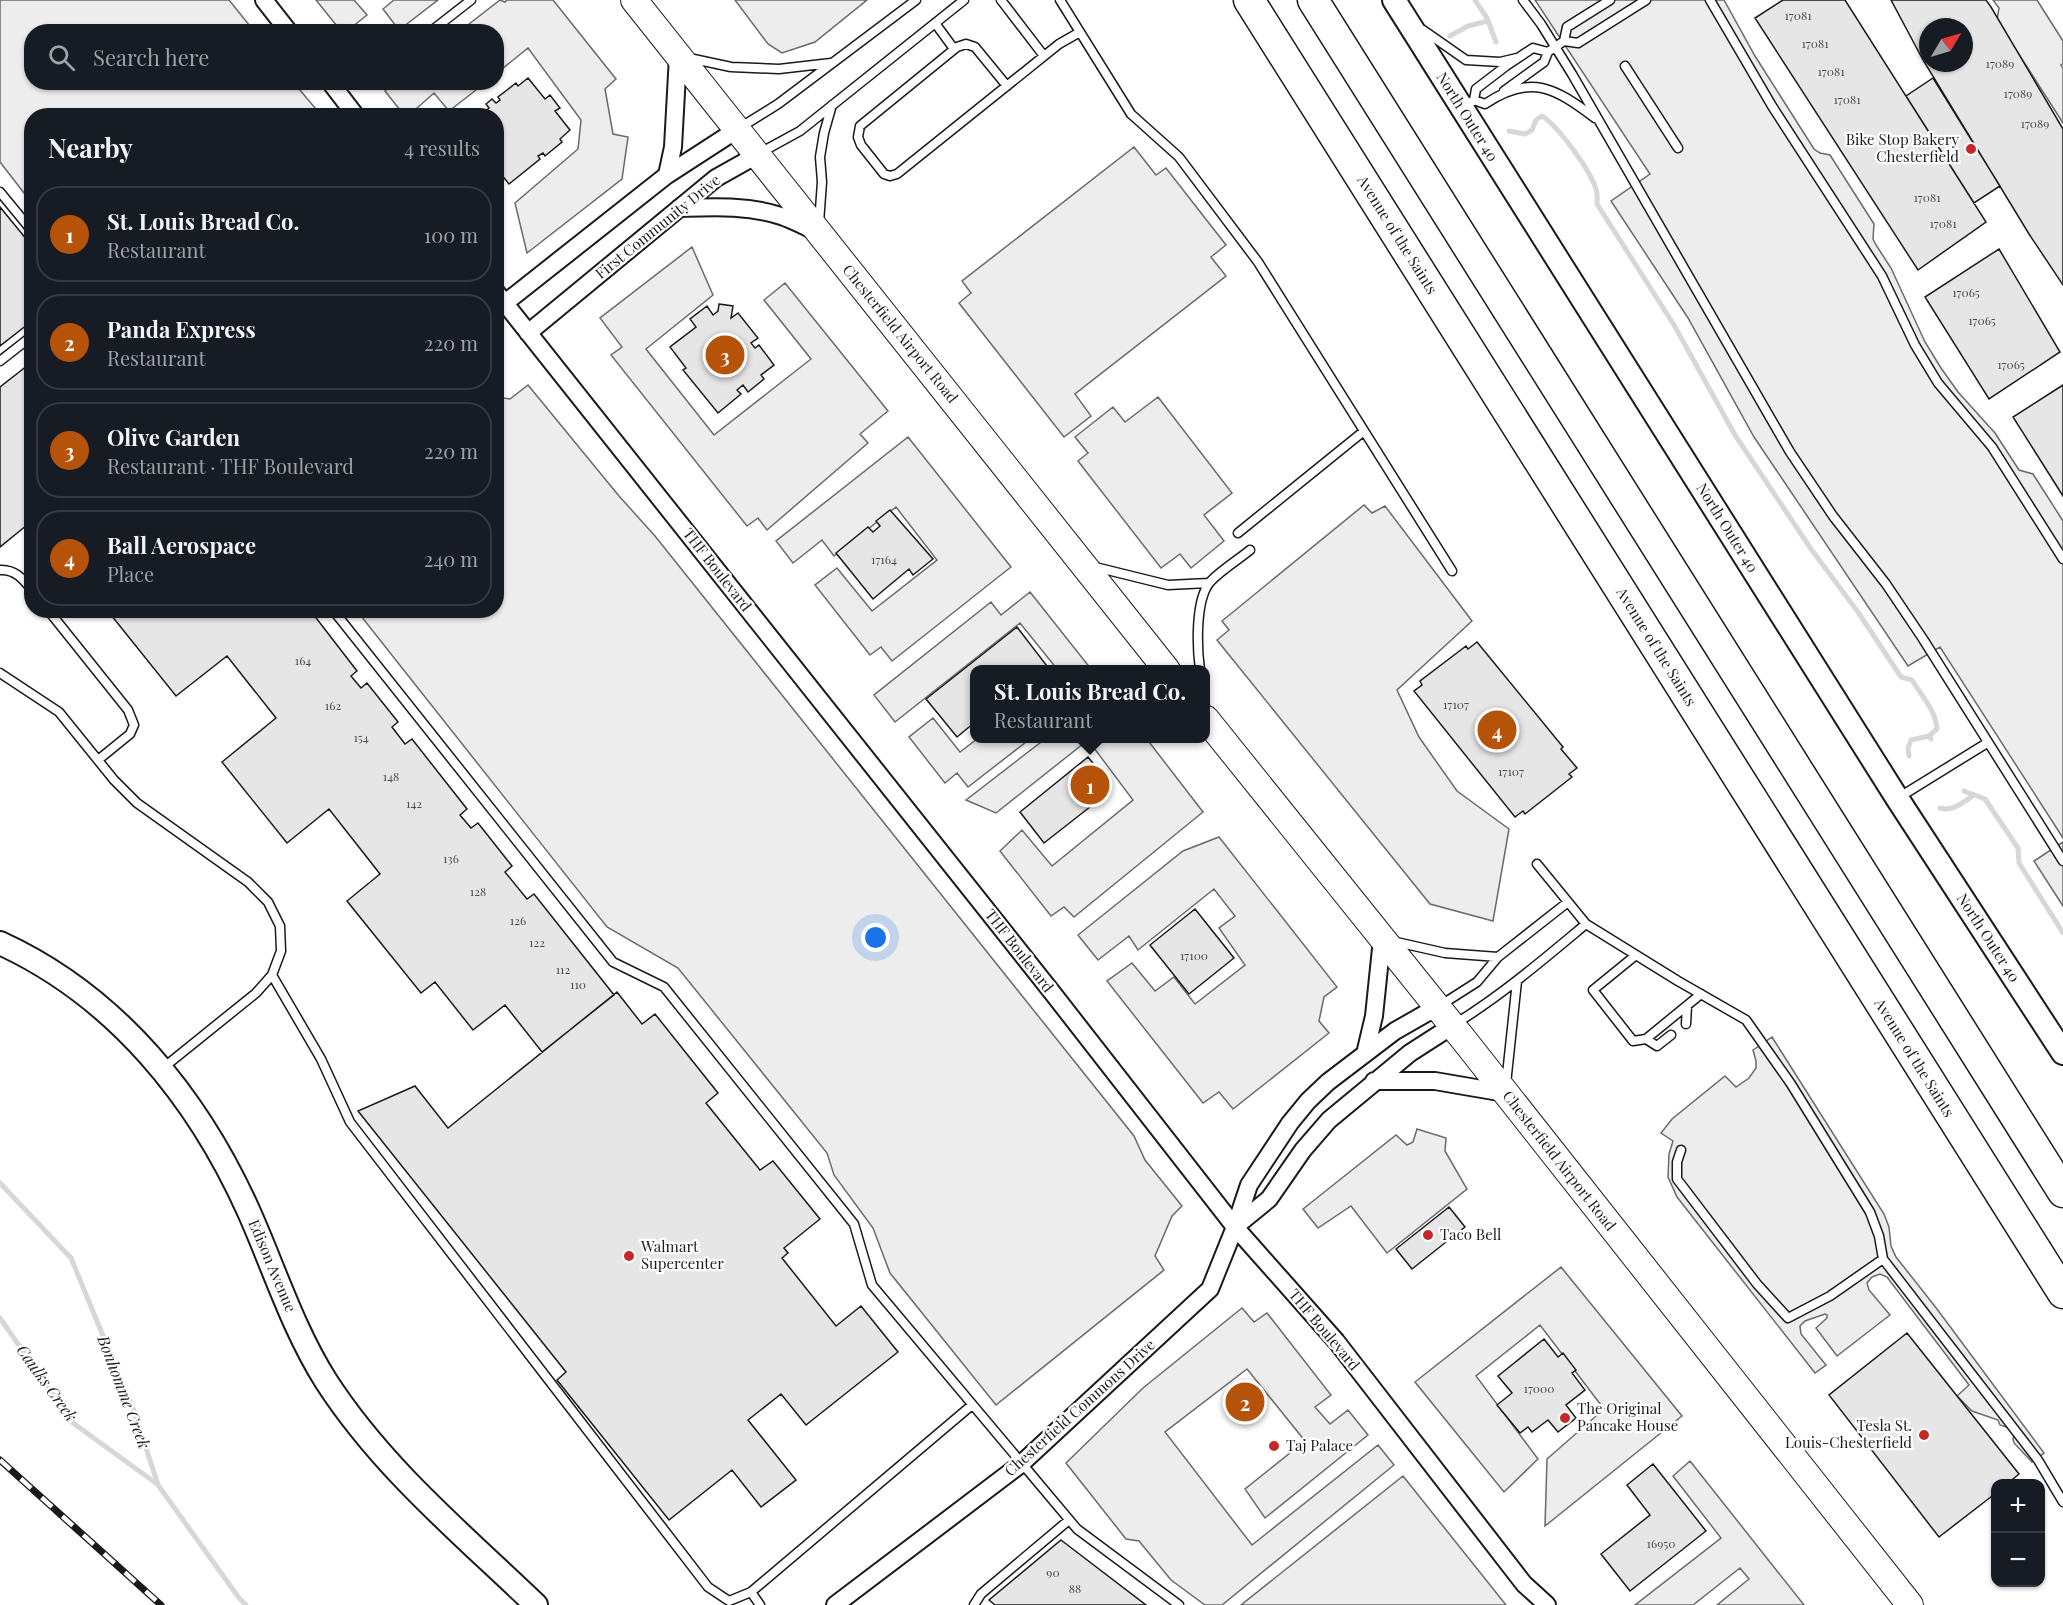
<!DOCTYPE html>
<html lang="en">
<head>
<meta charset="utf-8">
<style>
  :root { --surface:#171b24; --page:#242831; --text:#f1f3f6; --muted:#9ea1a6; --line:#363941; --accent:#b45309 }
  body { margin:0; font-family:"Playfair Display",serif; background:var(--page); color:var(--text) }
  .controls { position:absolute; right:18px; bottom:18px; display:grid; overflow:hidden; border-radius:12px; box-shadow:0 2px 4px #0004 }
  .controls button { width:54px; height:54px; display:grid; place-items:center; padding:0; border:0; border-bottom:2px solid var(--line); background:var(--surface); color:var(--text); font:30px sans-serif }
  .compass { position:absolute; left:1919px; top:18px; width:54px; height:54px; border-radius:50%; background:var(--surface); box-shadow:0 2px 4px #0004; rotate:52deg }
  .you { position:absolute; left:876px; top:938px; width:21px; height:21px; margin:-15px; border:4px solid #fff; border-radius:50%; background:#1a73e8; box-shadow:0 0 0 9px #1a73e833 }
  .badge { display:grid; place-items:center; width:39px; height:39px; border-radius:50%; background:var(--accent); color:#fff; font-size:20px; font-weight:700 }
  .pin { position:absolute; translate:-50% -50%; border:3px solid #fff; box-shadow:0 2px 6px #0006 }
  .popup { position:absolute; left:970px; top:665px; width:240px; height:78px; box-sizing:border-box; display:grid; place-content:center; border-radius:12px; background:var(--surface); filter:drop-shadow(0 2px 4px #0005); font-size:20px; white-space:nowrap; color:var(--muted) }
  .popup b { font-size:22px; color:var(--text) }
  .popup::after { content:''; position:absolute; left:50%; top:100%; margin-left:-12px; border:12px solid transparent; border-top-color:var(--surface) }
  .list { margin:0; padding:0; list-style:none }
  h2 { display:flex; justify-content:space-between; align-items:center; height:78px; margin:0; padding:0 24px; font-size:26px }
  h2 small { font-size:20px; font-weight:400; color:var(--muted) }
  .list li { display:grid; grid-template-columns:39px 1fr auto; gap:18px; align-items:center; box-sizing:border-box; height:96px; margin:0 12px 12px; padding:0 12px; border:2px solid var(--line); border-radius:24px }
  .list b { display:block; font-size:22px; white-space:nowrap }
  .list p { margin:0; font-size:20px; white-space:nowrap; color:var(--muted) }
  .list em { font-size:20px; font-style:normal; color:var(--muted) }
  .icon { flex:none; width:33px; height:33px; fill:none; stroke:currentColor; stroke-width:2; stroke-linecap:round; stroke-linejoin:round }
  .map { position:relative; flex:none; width:2063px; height:1605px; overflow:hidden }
  .search { position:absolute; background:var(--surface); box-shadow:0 2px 4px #0004; left:24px; top:24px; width:480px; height:66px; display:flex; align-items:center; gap:15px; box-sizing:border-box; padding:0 21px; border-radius:24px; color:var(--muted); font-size:22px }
  .panel { position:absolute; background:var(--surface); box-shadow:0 2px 4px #0004; left:24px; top:108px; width:480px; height:510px; border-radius:24px }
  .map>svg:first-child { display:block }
  .built { fill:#ededed; stroke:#6a6a6a; stroke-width:1.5 }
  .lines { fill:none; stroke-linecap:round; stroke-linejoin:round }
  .stream { stroke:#d7d7d7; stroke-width:5 }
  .building { fill:#e6e6e6; stroke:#1a1a1a; stroke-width:1.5; fill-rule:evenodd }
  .lane-casing { stroke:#1a1a1a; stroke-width:11 }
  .street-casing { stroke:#1a1a1a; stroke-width:20 }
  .secondary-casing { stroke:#1a1a1a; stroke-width:26 }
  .primary-casing { stroke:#1a1a1a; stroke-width:28 }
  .highway-casing { stroke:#1a1a1a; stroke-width:33 }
  .lane { stroke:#fff; stroke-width:8 }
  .street { stroke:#fff; stroke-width:16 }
  .secondary { stroke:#fff; stroke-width:22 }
  .primary { stroke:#fff; stroke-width:26 }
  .highway { stroke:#fff; stroke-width:30 }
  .rail-casing { stroke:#1a1a1a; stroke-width:7 }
  .rail { stroke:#fff; stroke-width:4.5; stroke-dasharray:14; stroke-linecap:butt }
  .poi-dot { fill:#c62828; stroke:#fff; stroke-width:2 }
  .labels { text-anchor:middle; stroke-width:4.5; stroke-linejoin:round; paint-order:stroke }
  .number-label { font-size:12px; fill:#4d4d4d }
  .street-label { font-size:15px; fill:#1a1a1a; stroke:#fff }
  .poi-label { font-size:15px; fill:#1a1a1a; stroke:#fff; text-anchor:start }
  .water-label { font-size:16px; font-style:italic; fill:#1a1a1a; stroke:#fff }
</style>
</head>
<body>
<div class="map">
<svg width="2063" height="1605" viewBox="0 0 2063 1605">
  <rect width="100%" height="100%" fill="#fff"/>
  <path class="built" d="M0,0h229l25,31 -222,1v50l262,1 27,32 -289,1 -1,86 -31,-40z
    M316,0h38l13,15 -20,16h-6z
    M394,0h44l-39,30 -16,-21z
    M500,0l5,2 2,-2h46l63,79 -11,10 8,45 15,3 -6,42 -95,74 -12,-50 63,-54 3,-29 -53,-72 -31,25 -1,-41 -36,-1z
    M735,0h132l-52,42 -33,11 -14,-9z
    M1535,0h189l31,56 59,93 6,4 10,2 44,69 -1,15 3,6 15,23 34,74 16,26 17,24 37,41 24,37 14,4 30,47v317l-123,-191 -32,19 -154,-229 -66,-119 -77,-117 39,-27z
    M1993,0h44l26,41v23l-2,1 2,3v55l-66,-103 2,-12z
    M395,83v-1l90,1 -36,28 -15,-18 -26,23 -4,-1 -19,-24z
    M1134,147l22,28 10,-7 60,77 -15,12 15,19 -151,118 16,22 -27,21 -105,-134 12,-10 -9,-12z
    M692,247l21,48 -67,54 68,86 97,-76 -47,-59 21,-17 103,128 -28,23 8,9 -101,87 -9,-12 -11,8 -136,-171 11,-8 -22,-29z
    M528,385l91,111 36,40 479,600 11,24 37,46 -10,10 -17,40 9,14 -168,135 -106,-132 -17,-45 -39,-53 -7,-22 -149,-185 -71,-41 -250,-316 139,-1 1,-213 13,2z
    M1158,397l74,96 -28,22 20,26 -33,27 -11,-14 -19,14 -83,-107 10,-8 -13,-16 38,-30 12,15z
    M908,437l103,130 -119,94 -11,-14 -11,8 -55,-70 22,-17 35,43 65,-51 -41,-53 -62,49 -12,-16 -29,23 -17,-22z
    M1364,505l8,8 13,-7 87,115 -75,69 22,47 38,54 52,38 -16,92 -63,-17 -213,-264 12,-10 -7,-9z
    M1030,592l61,77h-34l-37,-46 -125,99 -21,-27 117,-93 10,13z
    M933,718l27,34 17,-13h53l-62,48 -11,-14 -12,10 -36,-46z
    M1146,738l57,74 -129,105 -10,-10 -13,9 -51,-65 22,-21 30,36 81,-66 -45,-60 -92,73 -30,-13 79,-61z
    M1219,837l118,150 -13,10 -5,24 10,12 -96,76 -14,-17 -16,11 -96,-122 25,-18 23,28 19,-14 21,27 50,-39 -26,-37 16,-12 -21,-27 -76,61 -9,-14 -31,24 -20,-25 105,-84z
    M2063,842v64l-29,-45z
    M1772,1037l112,177 5,13 2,19 5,11 41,52 107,144 -12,9 -18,-19 -1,-4 2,-9 -15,-5 -2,-5 -26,-9 -15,-15 12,-11 -82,-108 -7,-3 -8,3 -5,6 2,7 21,25 -53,41 -21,-28 11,-10v-3l-2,-1 -20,7 -5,5 1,8 25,31 -11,8 -138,-176 -9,-20 1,-23 4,-13 -12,-8 11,-14 53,-43 11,11 13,-9 7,-10v-7l-3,-11z
    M1417,1129l29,9 -1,13 22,38 -80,64 -36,-47 -33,22 -15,-19 93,-74 11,10 6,-3z
    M1561,1267l121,149 -137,110 2,-67 57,-50 -64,-84 -64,51 62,83 -34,33 -89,-110z
    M1242,1308l12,14 13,-9 64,82 -16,12 15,17 18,-14 20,25 -103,83 -20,-29 60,-48 -58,-72 -82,63 87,113 126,-100 16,20 -172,140h-17l-34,-25 -32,-39 -13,-2 -60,-76 77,-75z
    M1690,1461l114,144h-87l32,-26 -9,-11 -47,37h-58l86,-67 -48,-62z
    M1403,1476l103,129h-265z"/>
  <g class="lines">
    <path class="stream" d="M1475,0l12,18 9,24
      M1450,36l18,-10 20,-5
      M1509,131l16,3 7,-4 4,-10 6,-4c17,11 48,54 54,73 2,5 1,10 1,15l77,121 61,110 76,114 47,63 43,65 11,3c9,15 24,31 25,49l-8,7 2,3
      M1909,756l-1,-8 3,-8 18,-4
      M1964,791l21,8 33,49 1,15 44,70
      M1940,808c13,4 23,-6 34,-13
      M0,1183l71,75 63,153 24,74 81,113 7,7
      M0,1318l73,105 84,61"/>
  </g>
  <path class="building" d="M1783,0h62l141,222 -68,48 -163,-252z
    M1891,0h95l5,7 72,122v156l-34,-51 -106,-174zM1928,27h36v36h-36z
    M528,78l17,21 5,-4 10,13 -5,3 15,19 -10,9 2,3 -17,14 -2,-3 -5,3 2,3 -31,25 -13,-16v-52h-16l9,-8 -3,-4 6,-5 4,4 4,-3 -2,-3 18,-14 2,3z
    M1933,78l67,108 -26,17 -68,-107z
    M0,207l32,39v75l-32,25z
    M1999,249l61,103 -71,47 -64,-102z
    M719,304l14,2 -2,12 7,-5 20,25 -7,5 4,5 4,-3 15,20 -13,10 3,4 -16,13 -5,-7 -6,5 4,4 -23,19 -35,-43 3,-2 -16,-21 26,-20 -6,-8 17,-13 6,9 5,-4z
    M32,362v159l-32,26v-160z
    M2063,385v111l-50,-79z
    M890,510l43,49 -20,16 -4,-6 -36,30 -37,-46 32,-26 5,5 7,-6 -4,-5z
    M107,610h203l47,61 -6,5 10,12 6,-5 31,39 -6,5 13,17 7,-5 55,70 -7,6 11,13 7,-5 34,43 -7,6 22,27 7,-5 80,101 -72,57 -37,-47 -32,25 -38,-48 -14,11 -74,-92 33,-27 -51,-65 -42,34 -65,-81 54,-44 -49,-62 -51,40z
    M1017,627l30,39 -5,4h-68v53l-17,14 -31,-38z
    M1477,642l86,105 -2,2 16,19 -8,6 3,3 -47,37 -2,-3 -8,6 -101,-126 8,-6 -2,-4 46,-35 2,3z
    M1088,757l20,25 -18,15 5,6 -51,40 -24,-31z
    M1195,909l39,49 -45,36 -39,-49z
    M617,992l25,32 13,-10 63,79 -12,10 54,67 13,-9 47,58 -36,29 4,5 -6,5 54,68 25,-20 37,46 -92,73 -25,-31 -33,26 48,60 -35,27 -29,-37 -63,50 -112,-140 9,-8 -208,-261 57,-25 33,42z
    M1449,1207l16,20 -53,42 -16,-20z
    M1907,1333l112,141 -12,10h-11v9l-57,44 -110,-142z
    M1544,1339l14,18 5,-4 13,17 -4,3 13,17 -19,15 10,13 -18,14 -10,-12 -16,12 -4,-5 -8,6 -23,-28 15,-12 -14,-17z
    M1653,1464l53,67 -76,60 -29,-37 49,-39 -23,-30z
    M1061,1540l85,65h-151l-6,-5z"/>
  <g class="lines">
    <defs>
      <path id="lane" d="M1001,0l43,56
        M1060,0l71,114 48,43 79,105 194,309
        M1523,0l18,24 31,50 218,378 43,64 53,68 37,55 140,222
        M1710,0l62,106 110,170 33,69 23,38 54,64 71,112
        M935,23l19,26
        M1423,30l43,30 34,2 17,-4
        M430,32l41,-32
        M1564,41l3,-14 43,-27
        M689,58l42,9 48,2 52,-6
        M1625,66l53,82
        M1007,86l-32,-39 -9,-3 -9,3 -97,79 -2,11 3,8 23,29 6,2 7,-2 162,-130 21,-12
        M1504,91l40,-29 4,-10 16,-11 14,2 68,-43
        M1474,100l11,4c46,-31 70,-16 110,14
        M1469,103l5,-3 2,-11 30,-23 27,-18 15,4
        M741,127l37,-23 138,-104
        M760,153l40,-22 164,-131
        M0,192l32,39
        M819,223l3,-41 -2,-25 4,-24 8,-28
        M0,361l32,-25
        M1238,533l126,-102
        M1095,567l73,18 41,-2
        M0,570c15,-1 23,9 32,20
        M48,610l80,100 6,15 -4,9 -32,26
        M333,610l280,352 51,25 190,237 18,61 205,244 102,76
        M1200,670c-3,-22 -5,-70 10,-88 11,-12 28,-22 40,-32
        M0,673l59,39 55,68 23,23 111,79 20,20 12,24 1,25 -9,24 -16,18 -93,75
        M1898,798l89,-55
        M1537,864l49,60 92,57 68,39 45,64 79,128 9,24 4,23 155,201 25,42
        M1392,941l53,12 53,4
        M1636,955l-43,35 40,51 13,-2 55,-45
        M272,975l49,84 29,63 358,465 21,14 22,-9 9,13
        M1441,1005l36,-23 21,-25 70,-55
        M1455,1024c47,-29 89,-65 131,-100
        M1686,1024l1,-18
        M1646,1039l11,7 14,-11
        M1506,1084l11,-103
        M1681,1150l-4,12v17l80,105 31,34 42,-22 53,-37
        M751,1592l221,-187
        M974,1605l7,-11 88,-74"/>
      <path id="street" d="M264,0l25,32
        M330,82l26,34
        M667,175l6,-28 5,-91
        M679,208c34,-1 69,-3 102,8 12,4 23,10 34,15
        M496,292l555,699 184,236 101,114 188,243 23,21
        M505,303l162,-128 74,-48
        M528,333l188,-155 41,-23
        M1365,1054l9,-38 8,-77
        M1374,1081h61l70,12
        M1236,1226l33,-27 34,-49 26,-30 81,-67 42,-27
        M835,1605l186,-141 189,-175 25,-62 14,-42 41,-62 18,-22 20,-19 67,-51 42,-24"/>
      <path id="secondary" d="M1394,0l503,798 166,255
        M0,943c116,53 198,155 249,269 25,56 44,117 77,169 56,87 136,153 210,224"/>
      <path id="primary" d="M634,0l533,670
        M1206,719l262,326 442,560"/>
      <path id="highway" d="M1249,0l814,1293
        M1313,0l750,1192"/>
    </defs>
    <use href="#lane" class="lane-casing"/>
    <use href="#street" class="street-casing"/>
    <use href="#secondary" class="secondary-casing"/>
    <use href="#primary" class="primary-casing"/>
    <use href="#highway" class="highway-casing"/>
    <use href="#lane" class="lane"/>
    <use href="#street" class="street"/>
    <use href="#secondary" class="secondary"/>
    <use href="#primary" class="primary"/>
    <use href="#highway" class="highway"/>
    <defs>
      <path id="rail" d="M0,1460l161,145"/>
    </defs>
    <use href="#rail" class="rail-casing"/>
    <use href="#rail" class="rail"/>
  </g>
  <g class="poi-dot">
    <circle cx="1971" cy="149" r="6"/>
    <circle cx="1428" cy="1235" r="6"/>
    <circle cx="629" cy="1256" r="6"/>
    <circle cx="1565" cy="1418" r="6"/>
    <circle cx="1924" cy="1435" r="6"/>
    <circle cx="1274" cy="1446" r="6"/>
  </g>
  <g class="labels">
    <g class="number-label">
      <text x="1798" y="20">17081</text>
      <text x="1815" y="48">17081</text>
      <text x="2000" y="68">17089</text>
      <text x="1831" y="76">17081</text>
      <text x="2018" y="98">17089</text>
      <text x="1847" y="104">17081</text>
      <text x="2035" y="128">17089</text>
      <text x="1927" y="202">17081</text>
      <text x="1943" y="228">17081</text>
      <text x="1966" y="297">17065</text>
      <text x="1982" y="325">17065</text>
      <text x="2011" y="369">17065</text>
      <text x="884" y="564">17164</text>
      <text x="303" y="665">164</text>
      <text x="1456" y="709">17107</text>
      <text x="333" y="710">162</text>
      <text x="361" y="742">154</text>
      <text x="1511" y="776">17107</text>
      <text x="391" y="781">148</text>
      <text x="414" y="808">142</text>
      <text x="451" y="863">136</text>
      <text x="478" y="896">128</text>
      <text x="518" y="925">126</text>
      <text x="537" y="947">122</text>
      <text x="1194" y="960">17100</text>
      <text x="563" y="974">112</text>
      <text x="578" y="989">110</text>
      <text x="1539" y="1393">17000</text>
      <text x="1661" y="1548">16950</text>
      <text x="1053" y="1577">90</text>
      <text x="1075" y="1593">88</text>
    </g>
    <g class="street-label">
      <text transform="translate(1467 117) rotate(58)" y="5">North Outer 40</text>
      <text transform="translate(658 227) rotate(-39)" y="5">First Community Drive</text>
      <text transform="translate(1397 235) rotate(58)" y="5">Avenue of the Saints</text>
      <text transform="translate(900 334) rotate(51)" y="5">Chesterfield Airport Road</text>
      <text transform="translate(1727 528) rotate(58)" y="5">North Outer 40</text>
      <text transform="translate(717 570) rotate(52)" y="5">THF Boulevard</text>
      <text transform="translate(1656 647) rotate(58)" y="5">Avenue of the Saints</text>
      <text transform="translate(1988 938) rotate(57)" y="5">North Outer 40</text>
      <text transform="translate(1019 951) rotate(52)" y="5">THF Boulevard</text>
      <text transform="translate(1914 1058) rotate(58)" y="5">Avenue of the Saints</text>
      <text transform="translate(1559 1161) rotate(52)" y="5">Chesterfield Airport Road</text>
      <text transform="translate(272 1266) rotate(67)" y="5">Edison Avenue</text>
      <text transform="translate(1324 1330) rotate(50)" y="5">THF Boulevard</text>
      <text transform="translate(1080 1408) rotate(-42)" y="5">Chesterfield Commons Drive</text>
    </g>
    <g class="poi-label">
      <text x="1959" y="145" text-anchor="end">Bike Stop Bakery<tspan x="1959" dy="17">Chesterfield</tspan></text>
      <text x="1440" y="1240">Taco Bell</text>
      <text x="641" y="1252">Walmart<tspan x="641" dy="17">Supercenter</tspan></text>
      <text x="1577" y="1414">The Original<tspan x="1577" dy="17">Pancake House</tspan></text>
      <text x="1912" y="1431" text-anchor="end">Tesla St.<tspan x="1912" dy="17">Louis-Chesterfield</tspan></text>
      <text x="1286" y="1451">Taj Palace</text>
    </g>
    <g class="water-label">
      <text transform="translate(47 1383) rotate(54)" y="6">Caulks Creek</text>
      <text transform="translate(124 1392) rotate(69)" y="6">Bonhomme Creek</text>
    </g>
  </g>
</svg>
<div class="controls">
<button>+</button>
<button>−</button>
</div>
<svg class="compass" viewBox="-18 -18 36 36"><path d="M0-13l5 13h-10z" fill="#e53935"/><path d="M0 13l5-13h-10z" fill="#9ea1a6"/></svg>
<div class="you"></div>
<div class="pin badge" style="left:1090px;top:785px">1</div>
<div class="popup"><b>St. Louis Bread Co.</b>Restaurant</div>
<div class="pin badge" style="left:1245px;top:1402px">2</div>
<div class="pin badge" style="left:725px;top:355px">3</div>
<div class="pin badge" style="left:1497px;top:730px">4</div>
<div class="search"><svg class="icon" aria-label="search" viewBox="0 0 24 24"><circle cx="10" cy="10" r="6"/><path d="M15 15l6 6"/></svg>Search here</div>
<section class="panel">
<h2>Nearby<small>4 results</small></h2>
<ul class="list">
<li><span class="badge">1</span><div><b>St. Louis Bread Co.</b><p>Restaurant</p></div><em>100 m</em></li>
<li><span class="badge">2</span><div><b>Panda Express</b><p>Restaurant</p></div><em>220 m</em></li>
<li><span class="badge">3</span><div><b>Olive Garden</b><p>Restaurant · THF Boulevard</p></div><em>220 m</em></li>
<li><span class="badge">4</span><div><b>Ball Aerospace</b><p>Place</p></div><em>240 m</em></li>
</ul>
</section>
</div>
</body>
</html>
